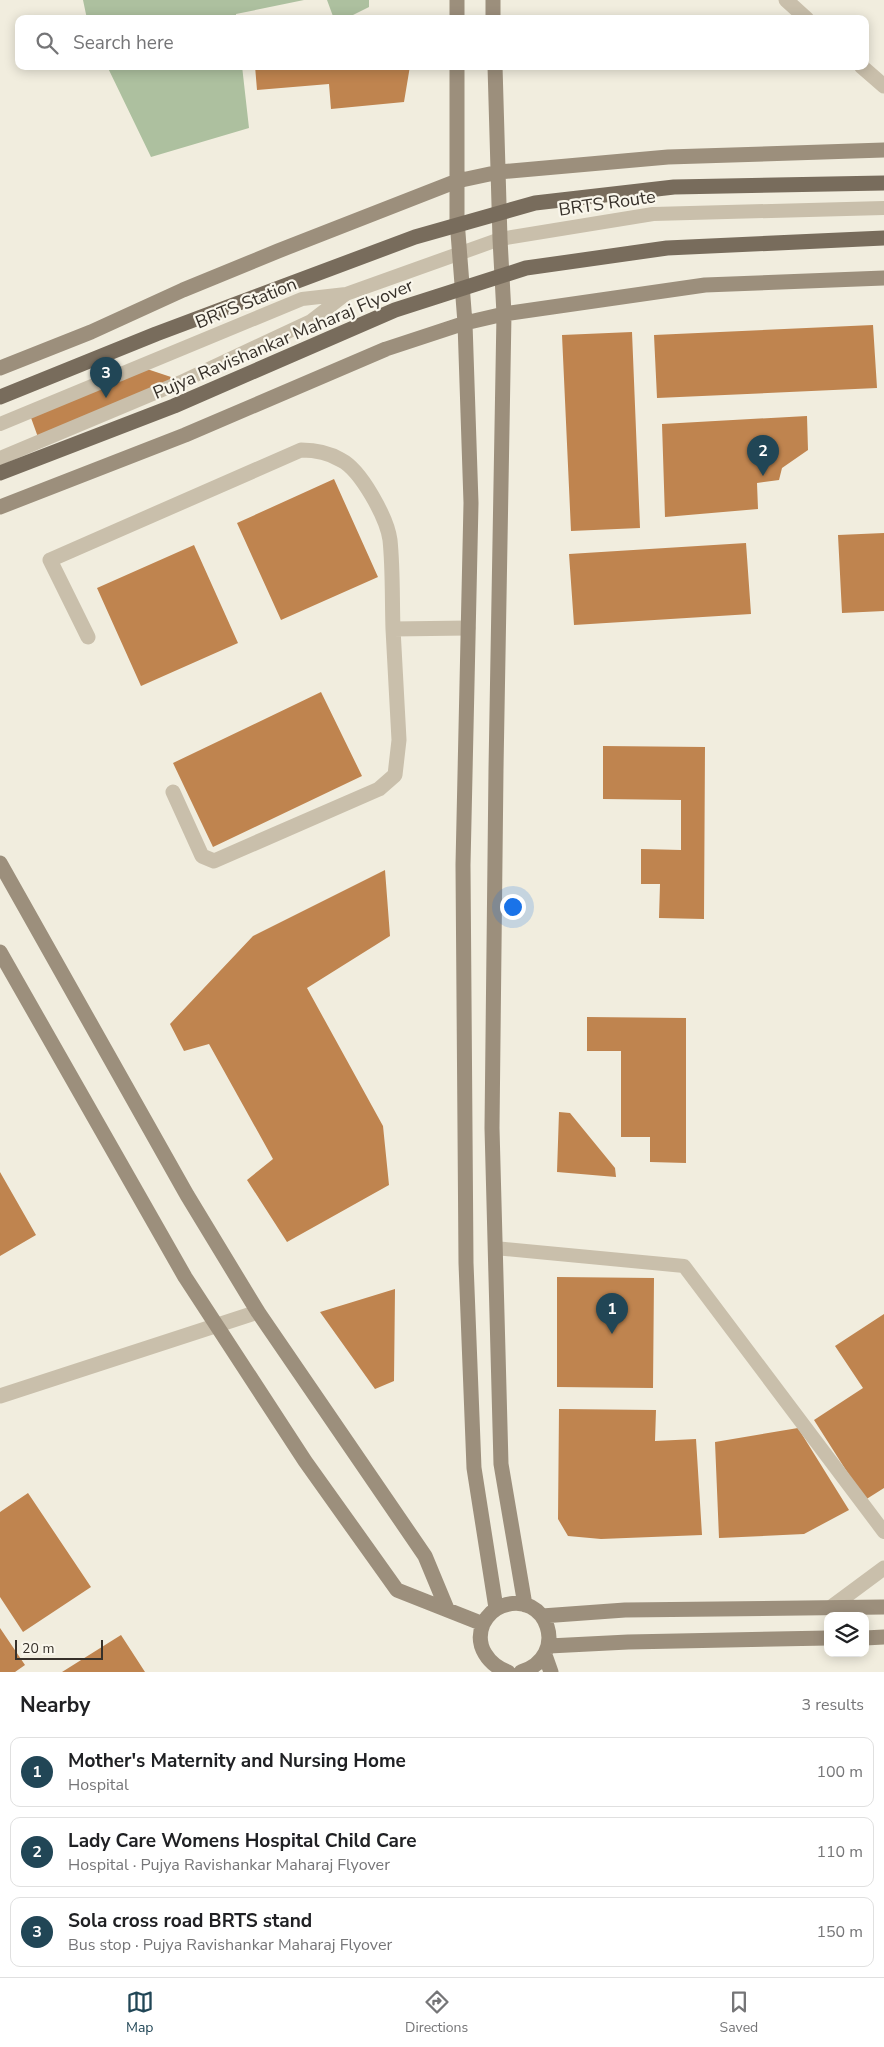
<!DOCTYPE html>
<html lang="en">
<head>
<meta charset="utf-8">
<style>
  :root { --surface:#fff; --page:#f2f2f2; --text:#202124; --muted:#757577; --line:#e0e0e0; --accent:#214656 }
  body { margin:0; font-family:"Nunito Sans",sans-serif; background:var(--page); color:var(--text) }
  .controls { position:absolute; right:15px; bottom:15px; display:grid; overflow:hidden; border-radius:10px; box-shadow:0 2px 12px #0003 }
  .controls button { width:45px; height:45px; display:grid; place-items:center; padding:0; border:0; border-bottom:1px solid var(--line); background:var(--surface); color:var(--text); font:25px sans-serif }
  .scale { position:absolute; left:15px; bottom:12px; width:88px; box-sizing:border-box; padding-left:5px; border:2px solid #37312a; border-top:0; font-size:14px; line-height:18px; white-space:nowrap; color:#37312a; -webkit-text-stroke:4px #f9f6eb; paint-order:stroke }
  .you { position:absolute; left:512px; top:906px; width:18px; height:18px; margin:-12px; border:4px solid #fff; border-radius:50%; background:#1a73e8; box-shadow:0 0 0 8px #1a73e833 }
  .badge { display:grid; place-items:center; width:32px; height:32px; border-radius:50%; background:var(--accent); color:#fff; font-size:16px; font-weight:700 }
  .pin { position:absolute; translate:-50% -41px; filter:drop-shadow(0 1px 2px #0008) }
  .pin::after { content:''; position:absolute; top:26px; width:18px; height:15px; background:inherit; clip-path:polygon(0 0,100% 0,50% 100%) }
  .list { margin:0; padding:0; list-style:none }
  h2 { display:flex; justify-content:space-between; align-items:center; height:65px; margin:0; padding:0 20px; font-size:21px }
  h2 small { font-size:16px; font-weight:400; color:var(--muted) }
  .list li { display:grid; grid-template-columns:32px 1fr auto; gap:15px; align-items:center; box-sizing:border-box; height:70px; margin:0 10px 10px; padding:0 10px; border:1px solid var(--line); border-radius:10px }
  .list b { display:block; font-size:19px; white-space:nowrap }
  .list p { margin:0; font-size:16px; white-space:nowrap; color:var(--muted) }
  .list em { font-size:16px; font-style:normal; color:var(--muted) }
  .icon { flex:none; width:28px; height:28px; fill:none; stroke:currentColor; stroke-width:2; stroke-linecap:round; stroke-linejoin:round }
  .map { position:relative; flex:none; width:884px; height:1672px; overflow:hidden }
  .search { position:absolute; background:var(--surface); box-shadow:0 2px 12px #0003; left:15px; right:15px; top:15px; height:55px; display:flex; align-items:center; gap:12px; box-sizing:border-box; padding:0 18px; border-radius:10px; color:var(--muted); font-size:19px }
  .sheet { height:305px; background:var(--surface) }
  nav { display:flex; justify-content:space-around; align-items:center; box-sizing:border-box; height:70px; border-top:1px solid var(--line); background:var(--surface); font-size:14px; color:var(--muted) }
  nav a { display:grid; justify-items:center; gap:2px }
  nav .on { color:var(--accent) }
  .map>svg:first-child { display:block }
  .green { fill:#adc09f }
  .building { fill:#bf844f }
  .lines { fill:none; stroke-linecap:round; stroke-linejoin:round }
  .lane { stroke:#c9bfab; stroke-width:14 }
  .street { stroke:#c9bfab; stroke-width:15 }
  .secondary { stroke:#9c8f7c; stroke-width:15 }
  .primary-bridge { stroke:#786c5c; stroke-width:15 }
  .labels { text-anchor:middle; stroke-width:4.5; stroke-linejoin:round; paint-order:stroke }
  .street-label { font-size:18px; fill:#37312a; stroke:#f9f6eb }
</style>
</head>
<body>
<div class="map">
<svg width="884" height="1672" viewBox="0 0 884 1672">
  <rect width="100%" height="100%" fill="#f1edde"/>
  <path class="green" d="M83,0h221l-68,14v5h-149z
    M327,0h42v7l-24,12h-11z
    M107,66h135l7,62 -98,29z"/>
  <path class="building" d="M255,66h155l-6,36 -73,7 -2,-25 -72,6z
    M873,325l4,63 -220,10 -3,-63z
    M632,332l8,196 -69,3 -9,-196z
    M147,369l33,11 -141,60 -9,-25z
    M807,416l1,34 -26,18 -3,12 -22,3 1,26 -93,8 -3,-93z
    M334,479l44,98 -97,43 -44,-97z
    M884,533v78l-42,2 -4,-78z
    M746,543l5,71 -177,11 -5,-71z
    M194,545l44,98 -97,43 -44,-98z
    M321,692l41,84 -149,71 -40,-84z
    M603,746l102,1 -1,172 -45,-1 1,-34h-19v-35l40,1v-50l-78,-1z
    M385,870l5,66 -83,52 76,138 6,59 -102,57 -40,-62 26,-21 -64,-115 -25,7 -14,-27 83,-88z
    M587,1017l99,1v145l-36,-1v-25h-29v-86h-34z
    M559,1112l11,1 45,55 1,9 -59,-5z
    M0,1172l36,63 -36,21z
    M557,1277l97,1 -1,110 -96,-1z
    M395,1289l-1,92 -19,8 -55,-77z
    M884,1314v174l-19,12 -51,-80 49,-32 -28,-42z
    M559,1409l97,1 -1,31 41,-2 6,96 -101,4 -33,-3 -10,-17z
    M798,1428l51,82 -45,24 -85,4 -4,-96z
    M28,1493l63,94 -68,45 -23,-35v-85z
    M0,1628l25,37 -10,7h-15z
    M121,1635l24,37h-83z"/>
  <g class="lines">
    <path class="lane" d="M0,424l302,-125 44,-5 154,-55 153,-25 231,-6
      M0,458l181,-76 130,-61 35,-27
      M495,1248l189,18 200,266"/>
    <path class="street" d="M786,0l21,19
      M861,66l23,20
      M88,637l-38,-77 251,-110c14,0 27,2 40,10 20,10 46,58 49,80 3,29 2,60 3,89
      M173,792l29,64 12,5 165,-72 16,-14 4,-35 -6,-111 75,-1
      M0,1396l258,-84
      M830,1608l54,-40"/>
    <path class="secondary" d="M493,0v19
      M457,19v-19
      M457,66v154l8,103 6,180 -8,362 3,398 8,205 22,140
      M495,66l5,173 4,75 -8,455 -4,359 9,336 24,141
      M0,368l91,-36 92,-42 95,-39 179,-70 42,-9 169,-15 216,-7
      M0,507l185,-72 201,-86 79,-26 39,-9 201,-29 179,-7
      M0,863l187,332 71,117 167,244 22,53
      M0,952l185,325 120,184 92,129 86,34
      M542,1616l83,-6 259,-3
      M865,1638l19,-1
      M549,1646l79,-4 200,-4
      M545,1655l6,17
      M508,1672c-19,-7 -34,-26 -25,-48 4,-8 11,-15 19,-18 45,-17 69,50 19,66"/>
    <path class="primary-bridge" d="M0,397l156,-63 259,-97 120,-34 139,-16 210,-4
      M0,473l174,-67 221,-96 131,-42 141,-20 217,-10"/>
  </g>
  <g class="labels">
    <g class="street-label">
      <text transform="translate(607 203) rotate(-8)" y="6">BRTS Route</text>
      <text transform="translate(246 303) rotate(-22)" y="6">BRTS Station</text>
      <text transform="translate(283 339) rotate(-23)" y="6">Pujya Ravishankar Maharaj Flyover</text>
    </g>
  </g>
</svg>
<div class="controls">
<button><svg class="icon" aria-label="layers" viewBox="0 0 24 24"><path d="M12 4l9 5-9 5-9-5zM3 14l9 5 9-5"/></svg></button>
</div>
<div class="scale">20 m</div>
<div class="you"></div>
<div class="pin badge" style="left:612px;top:1334px">1</div>
<div class="pin badge" style="left:763px;top:476px">2</div>
<div class="pin badge" style="left:106px;top:398px">3</div>
<div class="search"><svg class="icon" aria-label="search" viewBox="0 0 24 24"><circle cx="10" cy="10" r="6"/><path d="M15 15l6 6"/></svg>Search here</div>
</div>
<section class="sheet">
<h2>Nearby<small>3 results</small></h2>
<ul class="list">
<li><span class="badge">1</span><div><b>Mother's Maternity and Nursing Home</b><p>Hospital</p></div><em>100 m</em></li>
<li><span class="badge">2</span><div><b>Lady Care Womens Hospital Child Care</b><p>Hospital · Pujya Ravishankar Maharaj Flyover</p></div><em>110 m</em></li>
<li><span class="badge">3</span><div><b>Sola cross road BRTS stand</b><p>Bus stop · Pujya Ravishankar Maharaj Flyover</p></div><em>150 m</em></li>
</ul>
</section>
<nav>
<a class="on"><svg class="icon" aria-label="map" viewBox="0 0 24 24"><path d="M3 6l6-2 6 2 6-2v14l-6 2-6-2-6 2zM9 4v14M15 6v14"/></svg>Map</a>
<a><svg class="icon" aria-label="directions" viewBox="0 0 24 24"><path d="M12 3l9 9-9 9-9-9zM9 14v-3h6M13 9l2 2-2 2"/></svg>Directions</a>
<a><svg class="icon" aria-label="saved" viewBox="0 0 24 24"><path d="M7 4h10v16l-5-4-5 4z"/></svg>Saved</a>
</nav>
</body>
</html>
